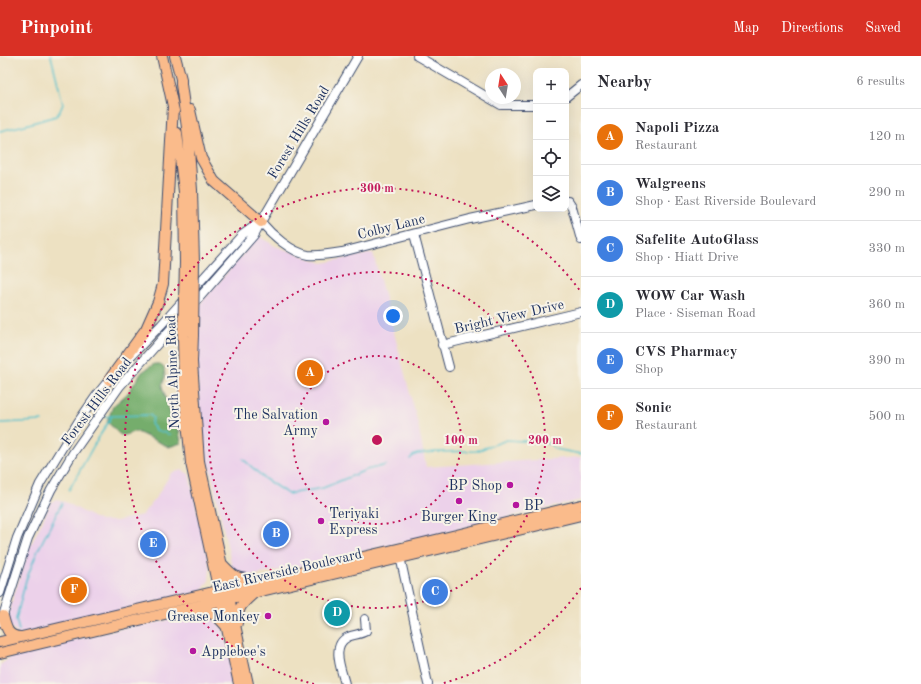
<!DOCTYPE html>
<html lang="en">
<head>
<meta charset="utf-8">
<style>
  :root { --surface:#fff; --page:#f2f2f3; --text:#2b2b33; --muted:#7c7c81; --line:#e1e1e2; --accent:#d93025 }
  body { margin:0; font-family:"Old Standard TT",serif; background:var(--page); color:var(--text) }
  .controls { position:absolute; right:12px; top:12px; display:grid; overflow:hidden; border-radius:8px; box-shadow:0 4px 16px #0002 }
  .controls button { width:36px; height:36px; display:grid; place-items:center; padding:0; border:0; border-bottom:1px solid var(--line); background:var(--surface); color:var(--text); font:20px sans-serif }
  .compass { position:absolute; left:485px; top:12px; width:36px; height:36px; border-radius:50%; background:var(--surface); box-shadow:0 4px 16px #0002; rotate:348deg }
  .you { position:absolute; left:393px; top:260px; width:14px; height:14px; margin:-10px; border:3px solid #fff; border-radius:50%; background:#1a73e8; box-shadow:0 0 0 6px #1a73e833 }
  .badge { display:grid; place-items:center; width:26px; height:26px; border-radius:50%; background:var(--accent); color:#fff; font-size:13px; font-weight:700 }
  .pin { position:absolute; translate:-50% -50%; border:2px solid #fff; box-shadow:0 1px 4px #0006 }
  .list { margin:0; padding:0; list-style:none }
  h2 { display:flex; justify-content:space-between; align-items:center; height:52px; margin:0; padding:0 16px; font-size:17px }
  h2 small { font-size:13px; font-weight:400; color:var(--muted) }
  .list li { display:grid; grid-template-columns:26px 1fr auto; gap:12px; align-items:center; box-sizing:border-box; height:56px; padding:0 16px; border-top:1px solid var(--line) }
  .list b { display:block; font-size:15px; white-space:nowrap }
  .list p { margin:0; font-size:13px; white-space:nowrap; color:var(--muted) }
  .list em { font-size:13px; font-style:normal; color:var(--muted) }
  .icon { flex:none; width:22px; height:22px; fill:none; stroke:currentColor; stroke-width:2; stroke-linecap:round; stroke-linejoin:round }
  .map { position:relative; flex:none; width:581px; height:628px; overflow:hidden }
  header { display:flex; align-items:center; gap:24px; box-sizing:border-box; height:56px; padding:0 20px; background:var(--accent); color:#fff }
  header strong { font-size:19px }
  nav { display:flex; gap:22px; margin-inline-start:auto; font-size:14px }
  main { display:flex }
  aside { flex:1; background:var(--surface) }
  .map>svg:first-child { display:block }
  .built { fill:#ecd1ea }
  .forest { fill:#75ad6c; stroke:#486e65 }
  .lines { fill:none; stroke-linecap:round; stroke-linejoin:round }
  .stream { stroke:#55c2cd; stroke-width:1.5 }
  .minor-casing { stroke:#3a4a6d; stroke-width:10 }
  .major-casing { stroke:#3a4a6d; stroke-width:12 }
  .minor { stroke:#fff; stroke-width:8 }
  .major { stroke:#fabb8b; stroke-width:10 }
  .major-bridge-casing { stroke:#3a4a6d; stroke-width:12; stroke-linecap:butt }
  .major-bridge { stroke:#fabb8b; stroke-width:10 }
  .ring { fill:none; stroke:#c2185b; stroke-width:2; stroke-dasharray:2 4 }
  .poi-dot { fill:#b5179e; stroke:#f7f3e8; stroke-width:1.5 }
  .labels { text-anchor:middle; stroke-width:4; stroke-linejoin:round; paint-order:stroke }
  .street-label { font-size:14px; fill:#1b2f5e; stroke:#f7f3e8 }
  .poi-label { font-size:14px; fill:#1b2f5e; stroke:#f7f3e8; text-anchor:end }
  .centre { fill:#c2185b; stroke:#f7f3e8; stroke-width:2 }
  .ring-label { font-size:12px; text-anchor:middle; font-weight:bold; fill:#c2185b; stroke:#f7f3e8; stroke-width:4; stroke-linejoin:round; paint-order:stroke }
</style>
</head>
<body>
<header>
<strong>Pinpoint</strong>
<nav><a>Map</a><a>Directions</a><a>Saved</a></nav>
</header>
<main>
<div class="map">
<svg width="581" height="628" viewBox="0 0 581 628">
  <rect width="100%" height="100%" fill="#f7f3e8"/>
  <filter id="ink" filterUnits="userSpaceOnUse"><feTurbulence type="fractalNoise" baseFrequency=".025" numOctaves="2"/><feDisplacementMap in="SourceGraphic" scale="8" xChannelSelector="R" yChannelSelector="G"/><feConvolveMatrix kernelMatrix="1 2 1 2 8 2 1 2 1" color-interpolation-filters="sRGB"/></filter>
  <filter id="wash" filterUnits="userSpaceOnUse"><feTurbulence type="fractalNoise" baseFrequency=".012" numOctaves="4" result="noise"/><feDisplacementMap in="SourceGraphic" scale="16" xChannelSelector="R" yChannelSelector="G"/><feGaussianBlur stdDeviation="0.9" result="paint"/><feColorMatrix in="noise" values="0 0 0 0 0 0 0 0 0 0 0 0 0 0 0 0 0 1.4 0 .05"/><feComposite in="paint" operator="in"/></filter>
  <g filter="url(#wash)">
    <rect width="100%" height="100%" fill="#ede1c2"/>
    <path class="built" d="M259,180l16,10 48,17 50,-10 45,171 8,43 155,-10v43l-276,65 -54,11 -11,-1 -7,-5 -2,-7 -20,-92 -7,-22 -3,-18 -5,-81 4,-46z
      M182,414l7,4 21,94 -1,12 -5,8 -6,4 -179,43 -12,-11 2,-11 5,-18 16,-48 21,-44 4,-3 10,2 35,19h17l25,-6 15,-19 14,-23z
      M208,558l15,15 13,55h-236v-19l15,-11 122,-29 19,-2 34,-8z"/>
    <path class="forest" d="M154,308h6l4,4 1,9 -3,9 9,30 8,15 2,12 -12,4 -34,-16c-19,9 -14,2 -28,-9l6,-16 14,-12 15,-22z"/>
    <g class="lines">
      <path class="stream" d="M0,75l25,-6 31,-9 4,-5 3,-7 -12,-48
        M106,361l4,-1 40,-1 3,3 -2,6 5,6 15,5
        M0,367l42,-2
        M243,403l22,20 23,15 35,-6 43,-18 20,-5
        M410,403l3,-3 4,-2 19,-2 40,-1 31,-11 31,2 12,2 5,5 26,5
        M69,434l25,-45 18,-29
        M19,575l-3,-12 10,-39 12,-30 24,-47"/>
    </g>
  </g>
  <g filter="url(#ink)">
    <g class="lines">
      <defs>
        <path id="minor" d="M417,0l84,49h35
          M566,41l15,-12
          M566,145h2l4,6 9,33
          M261,166c11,13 30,30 47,33 12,1 23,-1 34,-3l128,-33 66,-14
          M414,178l35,133
          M192,250l62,-71 7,-13 97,-166
          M442,289l139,-33
          M128,303l33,-34 81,-90 18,-13
          M399,496l29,132
          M0,537l17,-55 23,-54 38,-62 18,-26 16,-20
          M1,566l27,-84 23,-48 22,-37 47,-67 64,-72
          M345,628c-3,-13 -15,-39 3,-47 6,-3 12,-2 18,-6l-1,-12"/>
        <path id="major" d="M162,0l12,55
          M175,0l6,23v5l7,51 4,55 2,72
          M190,54l11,48 13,23 47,41
          M177,77l7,59 1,71
          M193,279l-1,27 7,99 49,223
          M183,280l1,54 7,73 48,221
          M109,324l37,-51 12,-27 5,-18 10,-178
          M222,508c12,12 13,15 30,15
          M194,554c16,1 21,3 32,16
          M3,560c3,11 4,20 17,21
          M237,567c1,-17 5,-19 17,-30
          M0,586l423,-99 158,-38
          M0,597l581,-138"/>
      </defs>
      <use href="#minor" class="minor-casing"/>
      <use href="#major" class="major-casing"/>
      <use href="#minor" class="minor"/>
      <use href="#major" class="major"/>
      <defs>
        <path id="major-bridge" d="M193,279l1,-73
          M183,280l2,-73"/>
      </defs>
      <use href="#major-bridge" class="major-bridge-casing"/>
      <use href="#major-bridge" class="major-bridge"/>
    </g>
  </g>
  <g class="ring">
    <circle cx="377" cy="384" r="84"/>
    <circle cx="377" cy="384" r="168"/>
    <path d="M581 532A252 252 0 0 1 440 628M314 628A252 252 0 1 1 581 236"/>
  </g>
  <g class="poi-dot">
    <circle cx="326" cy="366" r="4"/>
    <circle cx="510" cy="429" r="4"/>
    <circle cx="459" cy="445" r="4"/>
    <circle cx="516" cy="449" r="4"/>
    <circle cx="321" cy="465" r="4"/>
    <circle cx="268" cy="560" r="4"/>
    <circle cx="193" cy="595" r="4"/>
  </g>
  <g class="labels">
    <g class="street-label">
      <text transform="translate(298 76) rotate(-59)" y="5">Forest Hills Road</text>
      <text transform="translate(391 170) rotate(-14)" y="5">Colby Lane</text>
      <text transform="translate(509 260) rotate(-13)" y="5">Bright View Drive</text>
      <text transform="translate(172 316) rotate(-92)" y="5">North Alpine Road</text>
      <text transform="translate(96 345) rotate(-53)" y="5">Forest Hills Road</text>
      <text transform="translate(287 514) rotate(-13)" y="5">East Riverside Boulevard</text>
    </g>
    <g class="poi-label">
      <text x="318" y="363">The Salvation<tspan x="318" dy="16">Army</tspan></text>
      <text x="502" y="434">BP Shop</text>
      <text x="524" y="454" text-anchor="start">BP</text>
      <text x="329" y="462" text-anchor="start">Teriyaki<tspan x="329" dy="16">Express</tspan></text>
      <text x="459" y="465" text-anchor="middle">Burger King</text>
      <text x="260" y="565">Grease Monkey</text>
      <text x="201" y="600" text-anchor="start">Applebee's</text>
    </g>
  </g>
  <circle cx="377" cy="384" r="6" class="centre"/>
  <g class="ring-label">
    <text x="377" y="136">300 m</text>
    <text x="461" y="388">100 m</text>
    <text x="545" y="388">200 m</text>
  </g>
</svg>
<div class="controls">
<button>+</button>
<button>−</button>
<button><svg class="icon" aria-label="locate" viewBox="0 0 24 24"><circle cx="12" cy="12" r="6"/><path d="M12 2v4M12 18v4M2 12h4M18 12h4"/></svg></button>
<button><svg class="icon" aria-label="layers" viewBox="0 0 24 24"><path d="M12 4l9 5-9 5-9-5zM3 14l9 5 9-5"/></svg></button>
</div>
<svg class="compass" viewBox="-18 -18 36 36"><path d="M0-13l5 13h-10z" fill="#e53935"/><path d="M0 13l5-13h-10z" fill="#7c7c81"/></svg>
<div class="you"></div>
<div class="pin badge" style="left:310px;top:317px;background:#e8710a">A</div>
<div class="pin badge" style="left:276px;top:478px;background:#3f7fe0">B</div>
<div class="pin badge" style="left:435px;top:536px;background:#3f7fe0">C</div>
<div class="pin badge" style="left:337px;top:557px;background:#0f9aa8">D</div>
<div class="pin badge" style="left:153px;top:488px;background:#3f7fe0">E</div>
<div class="pin badge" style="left:74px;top:534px;background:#e8710a">F</div>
</div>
<aside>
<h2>Nearby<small>6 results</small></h2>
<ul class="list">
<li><span class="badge" style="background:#e8710a">A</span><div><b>Napoli Pizza</b><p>Restaurant</p></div><em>120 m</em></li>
<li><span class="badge" style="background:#3f7fe0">B</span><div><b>Walgreens</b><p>Shop · East Riverside Boulevard</p></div><em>290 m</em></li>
<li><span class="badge" style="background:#3f7fe0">C</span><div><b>Safelite AutoGlass</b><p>Shop · Hiatt Drive</p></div><em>330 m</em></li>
<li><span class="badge" style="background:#0f9aa8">D</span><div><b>WOW Car Wash</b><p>Place · Siseman Road</p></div><em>360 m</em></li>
<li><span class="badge" style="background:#3f7fe0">E</span><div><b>CVS Pharmacy</b><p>Shop</p></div><em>390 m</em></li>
<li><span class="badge" style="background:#e8710a">F</span><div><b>Sonic</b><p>Restaurant</p></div><em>500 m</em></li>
</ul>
</aside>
</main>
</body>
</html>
